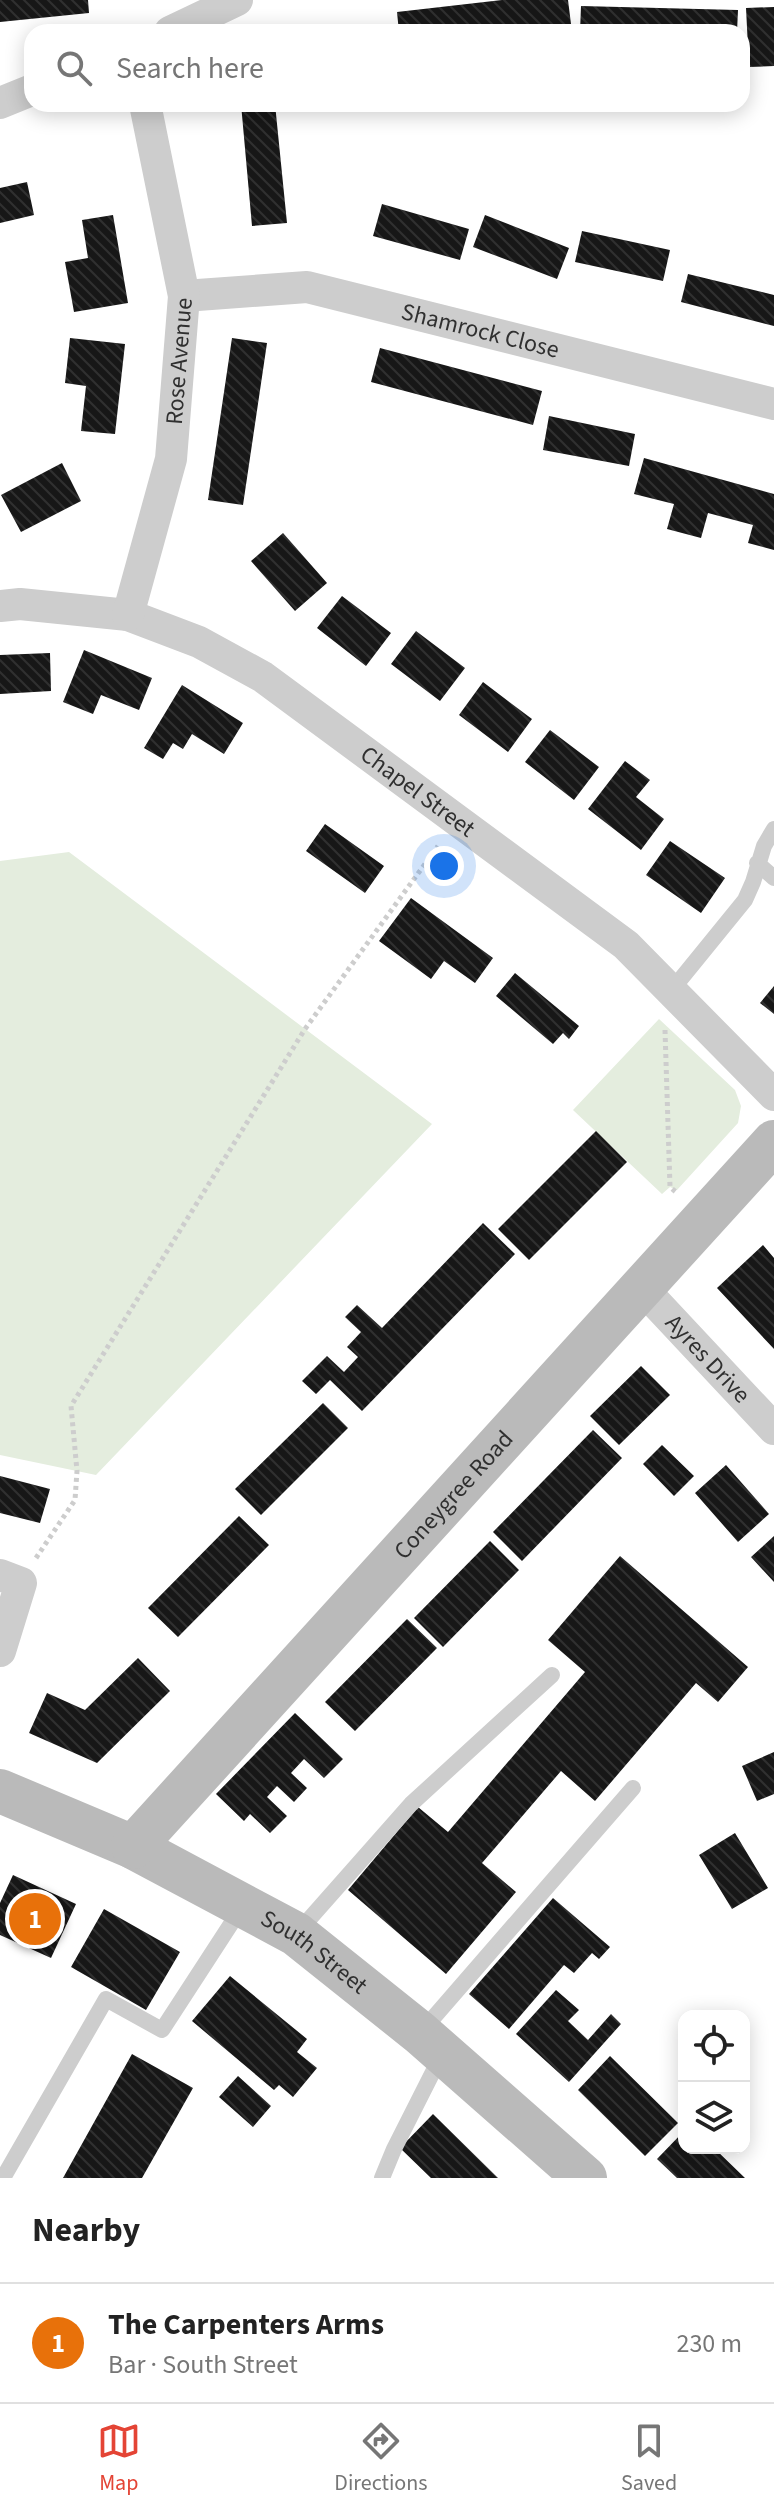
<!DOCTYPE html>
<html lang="en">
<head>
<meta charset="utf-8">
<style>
  :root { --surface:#fff; --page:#f2f2f2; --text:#222; --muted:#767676; --line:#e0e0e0; --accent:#e44435 }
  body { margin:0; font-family:"Source Sans 3",sans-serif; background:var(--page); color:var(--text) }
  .controls { position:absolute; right:24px; bottom:24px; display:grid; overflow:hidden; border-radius:16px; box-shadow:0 4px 20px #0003 }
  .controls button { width:72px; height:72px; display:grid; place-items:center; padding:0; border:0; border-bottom:2px solid var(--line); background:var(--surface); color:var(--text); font:40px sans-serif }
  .you { position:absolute; left:444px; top:866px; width:28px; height:28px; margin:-20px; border:6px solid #fff; border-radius:50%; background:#1a73e8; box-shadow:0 0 0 12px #1a73e833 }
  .badge { display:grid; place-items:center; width:52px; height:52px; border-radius:50%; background:var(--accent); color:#fff; font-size:26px; font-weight:700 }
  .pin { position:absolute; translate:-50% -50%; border:4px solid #fff; box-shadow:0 2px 8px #0006 }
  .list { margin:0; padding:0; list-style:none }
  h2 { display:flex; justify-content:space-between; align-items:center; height:104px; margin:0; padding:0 32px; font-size:34px }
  h2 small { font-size:26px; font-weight:400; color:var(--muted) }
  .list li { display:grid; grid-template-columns:52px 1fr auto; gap:24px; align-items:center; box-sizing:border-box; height:120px; padding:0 32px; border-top:2px solid var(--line) }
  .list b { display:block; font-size:30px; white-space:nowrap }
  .list p { margin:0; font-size:26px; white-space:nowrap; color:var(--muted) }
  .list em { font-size:26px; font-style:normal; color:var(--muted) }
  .icon { flex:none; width:44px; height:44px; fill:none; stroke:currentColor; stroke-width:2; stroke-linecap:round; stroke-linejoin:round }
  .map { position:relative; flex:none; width:774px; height:2178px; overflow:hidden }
  .search { position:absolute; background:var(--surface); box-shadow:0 4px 20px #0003; left:24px; right:24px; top:24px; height:88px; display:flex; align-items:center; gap:20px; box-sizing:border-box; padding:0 28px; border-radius:24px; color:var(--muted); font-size:30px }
  .sheet { height:224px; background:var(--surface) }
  nav { display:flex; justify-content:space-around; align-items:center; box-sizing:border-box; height:112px; border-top:2px solid var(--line); background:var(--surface); font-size:22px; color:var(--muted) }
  nav a { display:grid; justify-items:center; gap:4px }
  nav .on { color:var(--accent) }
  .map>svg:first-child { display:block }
  .green { fill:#e4edde }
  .building { fill:url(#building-back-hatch) }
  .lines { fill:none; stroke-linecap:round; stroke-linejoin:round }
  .path { stroke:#cdcdcd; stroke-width:5; stroke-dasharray:4 4; stroke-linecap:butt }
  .lane { stroke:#cdcdcd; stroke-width:16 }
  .street { stroke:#cdcdcd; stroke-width:32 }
  .secondary { stroke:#bababa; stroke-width:44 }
  .labels { text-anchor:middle; stroke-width:8; stroke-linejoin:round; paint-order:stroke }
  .street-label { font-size:24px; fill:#303030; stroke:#fff }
</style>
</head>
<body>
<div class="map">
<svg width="774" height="2178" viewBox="0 0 774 2178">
  <defs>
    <pattern id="building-back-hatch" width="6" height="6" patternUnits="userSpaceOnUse" patternTransform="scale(2)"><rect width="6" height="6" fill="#171717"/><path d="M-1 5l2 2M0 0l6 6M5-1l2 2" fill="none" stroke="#303030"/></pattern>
  </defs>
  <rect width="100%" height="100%" fill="#fff"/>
  <path class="green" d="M69,852l363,272 -336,351 -96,-20v-594z
    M659,1019l76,71 6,16 -3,17 -61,67 -7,-3 -8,7 -89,-84z"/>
  <path class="building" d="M0,0h88l1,13 -89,9z
    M502,0h66l4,32h-173l-2,-20z
    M581,6l157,4 -1,22h-157z
    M774,7v59l-25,1 -3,-59z
    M241,104h34l12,119 -35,3z
    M27,182l7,33 -34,8v-35z
    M382,204l87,25 -9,31 -87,-24z
    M113,215l15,88 -54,9 -9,-50 23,-4 -6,-38z
    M485,215l84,33 -12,31 -84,-32z
    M582,231l88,19 -7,31 -88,-19z
    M688,274l86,21v31l-93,-24z
    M70,338l55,6 -10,90 -34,-3 5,-45 -21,-3z
    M232,338l35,5 -24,162 -35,-5z
    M380,348l162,43 -9,34 -162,-43z
    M549,416l86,18 -6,32 -86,-16z
    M644,458l130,36v56l-26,-7 5,-18 -45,-12 -7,25 -34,-9 7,-25 -40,-10z
    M62,463l19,38 -60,31 -20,-37z
    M283,533l44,50 -32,28 -44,-50z
    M342,596l49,37 -25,33 -49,-38z
    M416,631l49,37 -25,33 -49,-37z
    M84,650l68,28 -13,32 -38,-15 -8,19 -30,-12z
    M50,653l1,38 -51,3v-39z
    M483,682l49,37 -24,33 -49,-37z
    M182,685l61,38 -19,31 -32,-20 -9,15 -10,-6 -10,16 -19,-11z
    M550,730l49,37 -25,33 -49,-38z
    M625,761l25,19 -14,17 28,22 -23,31 -53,-41z
    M325,824l59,42 -19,27 -59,-42z
    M670,841l55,37 -24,35 -55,-38z
    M411,898l82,60 -18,25 -31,-22 -13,18 -52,-38z
    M515,973l64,53 -10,13 -6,-6 -10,11 -57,-48z
    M774,986v28l-14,-11z
    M596,1131l31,31 -98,98 -31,-31z
    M483,1223l32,31 -153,157 -32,-31 -14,14 -14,-13 25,-25 17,16 14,-15 -11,-10 14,-15 -16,-15 12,-12 25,23z
    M763,1245l11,13v91l-57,-61z
    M641,1366l29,29 -51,50 -29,-29z
    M323,1403l25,25 -87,87 -26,-26z
    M593,1430l29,28 -100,103 -29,-29z
    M662,1445l32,31 -20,20 -31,-32z
    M726,1465l43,49 -31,28 -43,-49z
    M0,1476l50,13 -10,34 -40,-10z
    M239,1516l30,29 -91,92 -30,-29z
    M774,1536v46l-23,-25z
    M490,1541l29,29 -76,77 -29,-29z
    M620,1556l128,111 -30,35 -22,-19 -101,118 -34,-30 -79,92 34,29 -70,82 -98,-84 70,-83 30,25 137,-160 -37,-32z
    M407,1619l30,29 -82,83 -30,-29z
    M138,1658l32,33 -73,72 -68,-30 18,-40 38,17z
    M295,1713l48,46 -19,19 -20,-19 -13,14 16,15 -13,14 -17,-16 -10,11 20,19 -17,17 -20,-19 -6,7 -28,-27z
    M774,1752v42l-17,7 -15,-35z
    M735,1833l33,55 -36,21 -33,-54z
    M13,1875l63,29 -25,54 -51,-23v-32z
    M553,1898l57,49 -11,12 -7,-6 -18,20 -10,-8 -55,64 -40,-35z
    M104,1909l76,43 -34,58 -75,-43z
    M230,1976l77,63 -10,13 20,16 -24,29 -14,-12 -5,5 -82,-69z
    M556,1990l23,20 -11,11 20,19 23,-26 10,10 -52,58 -53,-48z
    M132,2054l61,34 -51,90h-79z
    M610,2056l68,67 -33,33 -67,-66z
    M238,2076l33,30 -18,21 -34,-30z
    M433,2114l65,64h-67l-31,-30z
    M684,2131v17h30l31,30h-68l-20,-19z"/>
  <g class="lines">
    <path class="path" d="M665,1030l5,157 7,6
      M36,1558l39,-58 2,-29 -6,-65 234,-377 133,-183"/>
    <path class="lane" d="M757,863l17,15
      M671,991l74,-91 8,-18 11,-36 10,-17
      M297,1933l114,-129 141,-129
      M421,2032l212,-244
      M3,2178l103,-179 56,31 80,-123
      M382,2178l12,-29 47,-93"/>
    <g class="street">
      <path d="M170,32l67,-32"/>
      <path d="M0,103l32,-13"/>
      <path id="s1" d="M184,296l123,-9 467,117"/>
      <path id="s2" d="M0,606l20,-2 108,11 71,27 64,35 363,268 148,150"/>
      <path id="s3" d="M128,615l43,-156 13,-163 -39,-192"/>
      <path id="s4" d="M641,1287l133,142"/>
      <path d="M0,1575l21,8 -21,68"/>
    </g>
    <g class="secondary">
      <path id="s5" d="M0,1791l133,56 163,87 124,99 165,145"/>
      <path id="s6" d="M133,1847l641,-705"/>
    </g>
  </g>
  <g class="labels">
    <g class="street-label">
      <text dy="8" stroke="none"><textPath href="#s1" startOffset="302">Shamrock Close</textPath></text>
      <text dy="8" stroke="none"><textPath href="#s3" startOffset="260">Rose Avenue</textPath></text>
      <text dy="8" stroke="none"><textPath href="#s2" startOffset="470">Chapel Street</textPath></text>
      <text dy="8" stroke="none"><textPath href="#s4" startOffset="98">Ayres Drive</textPath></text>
      <text dy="8" stroke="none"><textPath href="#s6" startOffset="476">Coneygree Road</textPath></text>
      <text dy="8" stroke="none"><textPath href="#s5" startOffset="354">South Street</textPath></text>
    </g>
  </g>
</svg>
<div class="controls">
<button><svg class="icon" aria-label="locate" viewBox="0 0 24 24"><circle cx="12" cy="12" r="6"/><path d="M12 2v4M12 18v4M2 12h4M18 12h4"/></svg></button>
<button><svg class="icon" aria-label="layers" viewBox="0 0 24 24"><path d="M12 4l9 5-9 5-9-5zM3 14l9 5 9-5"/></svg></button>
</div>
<div class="you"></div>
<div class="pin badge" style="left:35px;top:1919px;background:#e8710a">1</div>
<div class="search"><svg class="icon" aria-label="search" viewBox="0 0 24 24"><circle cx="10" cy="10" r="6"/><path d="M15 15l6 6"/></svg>Search here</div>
</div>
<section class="sheet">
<h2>Nearby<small></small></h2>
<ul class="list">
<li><span class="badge" style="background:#e8710a">1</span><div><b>The Carpenters Arms</b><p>Bar · South Street</p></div><em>230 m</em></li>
</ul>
</section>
<nav>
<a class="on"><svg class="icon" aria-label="map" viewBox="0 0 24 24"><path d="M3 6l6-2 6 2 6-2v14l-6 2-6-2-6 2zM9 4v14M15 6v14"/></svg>Map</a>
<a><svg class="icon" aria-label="directions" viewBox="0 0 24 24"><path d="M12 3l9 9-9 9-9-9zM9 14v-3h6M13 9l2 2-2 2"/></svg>Directions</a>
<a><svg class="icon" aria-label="saved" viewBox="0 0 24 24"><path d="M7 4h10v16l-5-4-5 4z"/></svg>Saved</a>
</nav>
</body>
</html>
